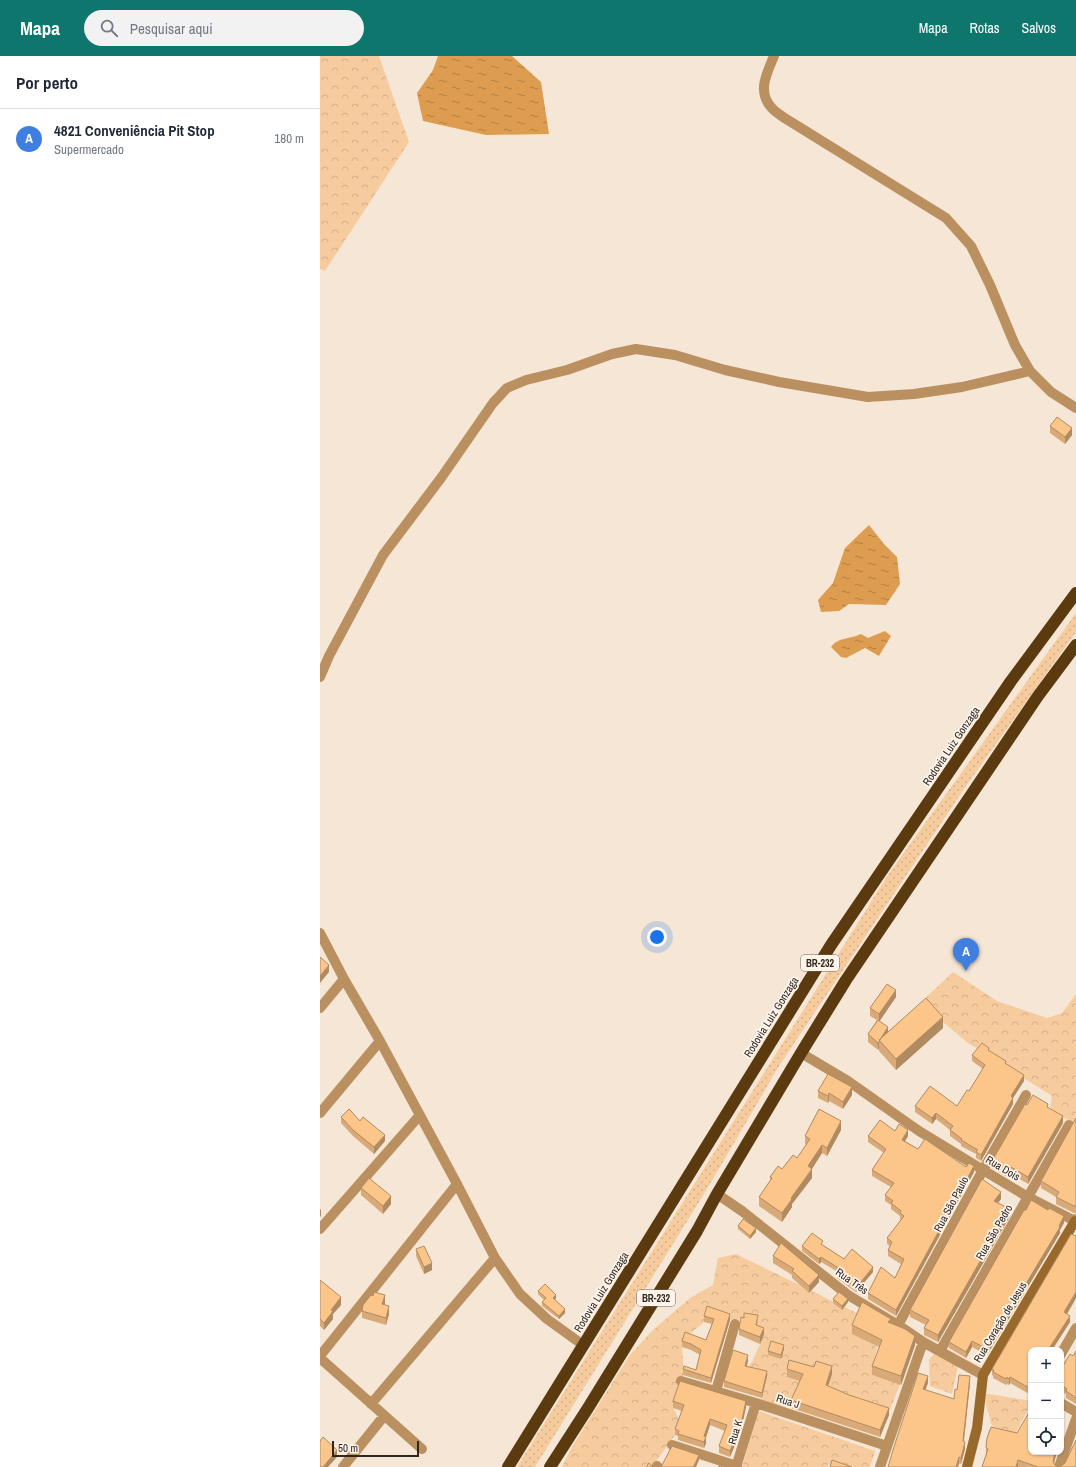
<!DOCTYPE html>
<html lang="pt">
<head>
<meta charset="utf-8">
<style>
  :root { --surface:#fff; --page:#f2f2f3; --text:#1f2937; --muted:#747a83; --line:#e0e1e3; --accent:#0f766e }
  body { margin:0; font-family:"Archivo Narrow",sans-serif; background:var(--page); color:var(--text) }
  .controls { position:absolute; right:12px; bottom:12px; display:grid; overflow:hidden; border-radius:8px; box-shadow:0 1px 3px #0004 }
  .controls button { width:36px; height:36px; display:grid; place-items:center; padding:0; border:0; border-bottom:1px solid var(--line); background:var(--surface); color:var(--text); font:20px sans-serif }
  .scale { position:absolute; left:12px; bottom:10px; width:87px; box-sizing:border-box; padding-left:4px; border:2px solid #2d2721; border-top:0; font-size:11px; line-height:14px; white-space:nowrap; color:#2d2721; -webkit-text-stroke:3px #fef4ea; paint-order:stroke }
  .you { position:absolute; left:337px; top:881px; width:14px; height:14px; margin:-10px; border:3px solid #fff; border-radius:50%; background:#1a73e8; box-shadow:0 0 0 6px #1a73e833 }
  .badge { display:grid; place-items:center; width:26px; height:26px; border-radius:50%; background:var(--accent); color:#fff; font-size:13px; font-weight:700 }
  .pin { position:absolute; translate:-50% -33px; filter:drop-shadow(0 1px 2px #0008) }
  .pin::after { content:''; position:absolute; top:21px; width:14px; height:12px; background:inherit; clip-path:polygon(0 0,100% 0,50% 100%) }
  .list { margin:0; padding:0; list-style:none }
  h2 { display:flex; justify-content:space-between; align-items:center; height:52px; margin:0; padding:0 16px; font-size:17px }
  h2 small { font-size:13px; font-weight:400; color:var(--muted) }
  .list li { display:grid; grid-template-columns:26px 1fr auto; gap:12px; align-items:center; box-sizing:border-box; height:60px; padding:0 16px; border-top:1px solid var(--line) }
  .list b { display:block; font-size:15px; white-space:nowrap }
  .list p { margin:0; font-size:13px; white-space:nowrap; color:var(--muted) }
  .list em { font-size:13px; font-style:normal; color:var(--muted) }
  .icon { flex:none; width:22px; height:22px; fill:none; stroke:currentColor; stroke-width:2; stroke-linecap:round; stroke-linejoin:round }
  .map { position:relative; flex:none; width:756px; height:1411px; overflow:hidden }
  header { display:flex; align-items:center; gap:24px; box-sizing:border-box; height:56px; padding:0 20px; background:var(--accent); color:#fff }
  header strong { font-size:19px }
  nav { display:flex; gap:22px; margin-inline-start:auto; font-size:14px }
  .search { width:280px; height:36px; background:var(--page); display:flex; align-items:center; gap:10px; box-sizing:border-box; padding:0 14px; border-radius:22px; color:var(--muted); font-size:15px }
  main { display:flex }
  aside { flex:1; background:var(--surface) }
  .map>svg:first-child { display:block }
  .grass { fill:url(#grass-dots) }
  .forest { fill:url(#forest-crowns) }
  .water { fill:url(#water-ripples) }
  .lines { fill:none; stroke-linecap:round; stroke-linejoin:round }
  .street { stroke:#bb9061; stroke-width:10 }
  .secondary { stroke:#99682b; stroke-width:10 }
  .highway { stroke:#5b3a10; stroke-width:12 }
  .wall { fill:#d9aa78 }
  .shaded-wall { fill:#b08b61 }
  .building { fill:#fcc68b; stroke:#b08b61 }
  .labels { text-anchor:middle; stroke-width:3.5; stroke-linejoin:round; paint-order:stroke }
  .shield { fill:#fef4ea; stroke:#6c645d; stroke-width:1 }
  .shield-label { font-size:10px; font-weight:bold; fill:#2d2721 }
  .street-label { font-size:11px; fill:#2d2721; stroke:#fef4ea }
</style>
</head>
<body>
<header>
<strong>Mapa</strong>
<div class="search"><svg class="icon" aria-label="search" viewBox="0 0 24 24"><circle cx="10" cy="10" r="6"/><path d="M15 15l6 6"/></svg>Pesquisar aqui</div>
<nav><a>Mapa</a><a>Rotas</a><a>Salvos</a></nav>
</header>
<main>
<aside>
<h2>Por perto<small></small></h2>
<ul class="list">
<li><span class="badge" style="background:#3f7fe0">A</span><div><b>4821 Conveniência Pit Stop</b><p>Supermercado</p></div><em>180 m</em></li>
</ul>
</aside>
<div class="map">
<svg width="756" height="1411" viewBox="0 0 756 1411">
  <defs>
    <pattern id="grass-dots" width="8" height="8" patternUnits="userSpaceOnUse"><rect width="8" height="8" fill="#f6cc9f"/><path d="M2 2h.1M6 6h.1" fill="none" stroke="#d3af89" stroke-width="1.8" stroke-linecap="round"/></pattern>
    <pattern id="forest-crowns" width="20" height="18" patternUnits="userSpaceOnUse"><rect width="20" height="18" fill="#f6cc9f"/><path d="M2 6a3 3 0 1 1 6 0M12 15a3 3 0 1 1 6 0" fill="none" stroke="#d3af89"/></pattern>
    <pattern id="water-ripples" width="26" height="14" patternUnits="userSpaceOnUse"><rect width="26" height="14" fill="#dd9c4f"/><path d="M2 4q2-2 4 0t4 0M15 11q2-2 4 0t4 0" fill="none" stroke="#b47f41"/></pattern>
  </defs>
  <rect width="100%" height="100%" fill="#f6e6d5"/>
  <path class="grass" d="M756,557v19l-110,154 -187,280 -72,123 -172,278h-18l371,-592z"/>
  <path class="forest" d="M0,0h59l30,86 -84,129 -5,-2z
    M633,916l44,29 50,17 15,-5 14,-19v127l-4,1 -22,-12 2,-14 -84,-53 -48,-40z
    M416,1198l125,61 12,29 4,3 -4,17 -1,11 28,9 -12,31 -96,-10 -9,-3 -2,5 -19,-7 5,-23 -22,-7 7,-8 12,-27 -20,-16 -13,1 -23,-8 -4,10 -19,16 -3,9 2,25 -11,35 7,14 -5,14 -23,32h-90l10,-20 58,-92 21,-23 39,-34 23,-13 5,-27z
    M616,1295l22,15 -6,28 -22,-8 -1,-26z
    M663,1337l48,8v3l-16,30 -23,-8z
    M438,1355l117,40 -5,16h-30l-12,-3 -1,3h-85z"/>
  <path class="water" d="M118,0h74l29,26 8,52 -63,1 -63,-14 -6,-28 16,-23z
    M549,469l15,19 13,13 3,27 -14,21 -37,-1 -10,7 -18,1 -3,-12 15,-17 12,-35z
    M565,575l6,5 -12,20 -14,-8 -19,10 -5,-1 -10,-10c7,-10 20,-8 30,-13l7,4z"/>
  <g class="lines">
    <path class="street" d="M454,0c-7,17 -17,35 -3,51 3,4 8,7 12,10l163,101 25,28 19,39 25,60 15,26 21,21 25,16
      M0,621l9,-21 54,-101 58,-77 52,-75 14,-15 19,-8 41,-10 45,-16 24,-5 39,6 50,15 54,12 89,15 46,-3 48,-7 68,-16
      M0,877l24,46 36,62 77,143 38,74 25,36 27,25 36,26
      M0,952l24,-29
      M481,997l47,28 71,50 64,39 45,27 47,24 1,-2
      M0,1057l60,-72
      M397,1138l25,17 106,84 50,30 25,17 60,33
      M0,1173l100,-114
      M578,1269l85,-155 43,-75
      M620,1295l129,-226
      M741,1298l15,-26
      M0,1300l137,-172
      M0,1302l102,91
      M361,1325l75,22 131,43
      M396,1335l19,-67
      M741,1347l15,9
      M51,1348l124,-146
      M352,1389l65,21
      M337,1410l1,1
      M23,1411l41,-51
      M416,1411l20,-64
      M560,1411l43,-125
      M739,1411l17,-48"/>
    <path class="secondary" d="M647,1411l10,-39 6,-53 92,-154 1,1"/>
    <path class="highway" d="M188,1411l323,-522 180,-264 65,-88
      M230,1411l38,-59 109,-177 20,-37 84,-141 45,-73 192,-284 38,-51"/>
  </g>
  <path class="wall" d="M730,370l22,9 -7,9 -15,-11z
    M576,941l-17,24 9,11 55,-4 -47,42 -17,-19v-3l-1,2 -10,-8v-8l9,-14 -7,-4v-8z
    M669,995l17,13 18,17 -11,17v6l-32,57 -5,-3v-4l-15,-8v-2l-11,-8v-6l-14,-11 -4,5 -17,-12v-6h42l12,-15 14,-22 -11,-8v-6z
    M498,1035l34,4 -9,14 -14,-8 -1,2 -10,-5z
    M707,1049l21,3 15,15 -35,61 -17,-10 -2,4 -17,-10v-7z
    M21,1061l44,24 -11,13 -21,-18 -12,-13z
    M756,1062v95h-2l-18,-9v-7l-15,-9v-7z
    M521,1074l-14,26 -5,-3 -10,16v9l-20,26v3l-10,15 -23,-16v-9l11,-16v-4l27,-19 9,-13 -1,-1v-8z
    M575,1075l13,5 -3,5 13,8 56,23 -78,144 -28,-17v-6l27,-15 6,-14 -13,-8v-6l2,-4 -3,-2v-6l14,-18 -1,-1v-3l-9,-7v-4l-6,-4v-6l6,-8 -19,-11v-6l12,-17 -16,-11v-6z
    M41,1132l30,16 -8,10 -22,-19z
    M681,1143l-3,4 12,13 -72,126 -14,-7v-7l2,-3 -16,-8v-7z
    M744,1167l-4,7v3l-73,122 -15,-8 -6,11 -17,-10v-6z
    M418,1170l18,6 -6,7 -12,-10z
    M503,1189l21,14 29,13 -17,20 -19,-14v-5l1,-1 -17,-10 -2,2 -17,-13v-5z
    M96,1193l16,21 -8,4 -8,-18z
    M453,1200l46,26 -10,11 -17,-15v-3l-19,-12z
    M0,1225l21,24 -8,9v5l-9,11 -4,-4z
    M218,1235l18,7 -1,2 10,13 -6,6 -17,-13v-4l2,-2 -6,-6z
    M756,1242l-9,16 3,8 -18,28h-21v45l-21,-12 -1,2 -2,-1 -1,1 -13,-7v-2l-1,-1v-6z
    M513,1243l15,3 -6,8 -9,-7z
    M65,1247l-1,2 5,9 -3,11 -24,-7v-7z
    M384,1260l26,4 -19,63 -28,-8v-6l13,1 4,-15 -9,-5 -9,-3v-6l24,-1 6,-16 -8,-2z
    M438,1265l-1,4 7,9 -4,10 -21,-9v-6z
    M571,1267l24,22 -14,40 -29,-10v-9l7,-19 -27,-13v-9z
    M464,1293l-3,10 -13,-4v-4z
    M756,1295v53l-10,-6v-4l-5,-2v-23l12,-13z
    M428,1305l-1,5 20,10 -5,22 -38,-11v-6z
    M467,1313l45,5 -4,12 61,29 -9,22 -89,-29v-8l9,-19 -13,-4z
    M608,1327l-3,7 29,9 3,-9 13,-7 -6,58 1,8 -4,15 -68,-14z
    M353,1345l73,6 -5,23 -11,27 -11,-4v-7l6,-15 -15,-6 -4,12v6l-2,5 -26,-8v-4l-3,-1v-6l7,-18 -9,-3z
    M666,1392l45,4h25v3l-2,8 2,3 4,1 5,-4 11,4h-94l4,-12z"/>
  <path class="shaded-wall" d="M752,372v7l-7,9v-7z
    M9,909v7l-9,11v-7z
    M576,934v7l-17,25v-8z
    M623,961v11l-47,42v-11z
    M568,971v7l-9,6z
    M559,985v7l-1,2v-7z
    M704,1019v6l-11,17v6l-32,57v-6l30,-59z
    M532,1031v8l-9,14v-7z
    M509,1037v8l-1,2v-7z
    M616,1057v6l-4,5v-6z
    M743,1060v7l-35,61v-7z
    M521,1065v9l-14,26v-8z
    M588,1074v6l-6,10v-6z
    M65,1079v6l-11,13v-7z
    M502,1089v8l-14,22v-9z
    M654,1110v6l-78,144v-6z
    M691,1111v7l-2,4v-7z
    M492,1113v9l-20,26v3l-10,15v-9l9,-15z
    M681,1136v7l-7,9v-7z
    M71,1140v8l-8,10v-8z
    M1,1153v7l-1,1v-7z
    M690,1153v7l-72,126v-7z
    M744,1160v7l-4,7v3l-73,122v-6z
    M436,1172v4l-6,7v-3z
    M501,1201v5l-2,2v-5z
    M112,1207v7l-8,4v-7z
    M553,1211v5l-17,20v-4z
    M499,1219v7l-10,11v-7z
    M756,1236v6l-12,21v-7z
    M65,1239v8l-3,9v-8z
    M236,1239v3l-3,4v-4z
    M21,1241v8l-8,9v5l-9,11v-7l7,-13z
    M528,1243v3l-6,8v-4z
    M69,1250v8l-3,11v-7z
    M245,1253v4l-6,6v-3z
    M410,1258v6l-19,63v-5z
    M750,1260v6l-18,28h-4z
    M444,1272v6l-4,10v-7z
    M595,1280v9l-14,40v-9z
    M652,1285v6l-6,11v-6z
    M464,1289v4l-3,10v-4z
    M428,1299v6l-3,10v-5z
    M512,1310v8l-6,18v-7z
    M447,1315v5l-5,22v-5z
    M608,1320v7l-5,13v-7z
    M650,1320v7l-7,65v-7z
    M690,1321v6l-1,2v-6z
    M426,1345v6l-5,23 -11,27v-6z
    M569,1352v7l-9,22v-7z
    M742,1360v6l-1,3v-7z
    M390,1363v6l-4,12v6l-2,5v-12z
    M645,1386v7l-4,15v-6z
    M17,1394v7l-9,10h-5z
    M735,1396h1v3l-3,12v-5z
    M379,1399v5l-3,7h-3z
    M639,1401v7l-1,3h-2z
    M698,1404v7h-2z"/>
  <path class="building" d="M737,361l15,11 -7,9 -15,-11z
    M0,901l9,8 -9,11z
    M567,928l9,6 -17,24 -9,-6z
    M606,942l17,19 -47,42 -17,-19z
    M558,964l10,7 -10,16 -10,-9z
    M662,987l7,5 -1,2 18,11 -1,2 19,12 -13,21 2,2 -32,57 -5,-3 2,-2 -17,-10 1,-1 -12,-9 3,-4 -17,-13 -4,5 -17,-12 15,-20 27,20 10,-16 2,1 16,-26 -13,-10z
    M508,1018l24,13 -9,15 -14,-9 -1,3 -10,-5z
    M713,1039l15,9 -1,3 16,9 -35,61 -17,-10 -2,4 -17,-10 33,-57 2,1z
    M29,1053l11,12 3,-4 22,18 -11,12 -21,-17 -12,-13z
    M499,1053l22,12 -14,27 -5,-3 -14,21 4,3 -21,29 1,1 -10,14 -23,-16 13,-19 -2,-1 8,-11 4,3 11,-14 4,3 13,-19 -5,-3z
    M756,1062v88h-2l-18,-9 3,-5 -18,-11z
    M560,1064l15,11 4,-7 9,6 -6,10 16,9 7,-10 41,28 3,-4 5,3 -78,144 -28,-17 13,-26 14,11 9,-19 -16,-9 4,-8 -5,-4 17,-22 -4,-3 1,-2 -10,-8 2,-2 -8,-6 9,-12 -22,-13 14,-21 -18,-13z
    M49,1122l22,18 -8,10 -22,-18z
    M662,1123l19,13 -7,9 16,8 -72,126 -14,-7 5,-8 -19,-10z
    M711,1144l17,10 1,-2 15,8 -5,10 1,1 -73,122 -15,-8 -6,11 -17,-10 75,-132h2z
    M423,1163l13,9 -6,8 -12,-10z
    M492,1177l11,8 -2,3 23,15 8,-10 21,18 -17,21 -19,-15 3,-4 -19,-12 -2,2 -17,-13z
    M751,1178l5,2v56l-12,20 6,4 -22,34h-17v39l-21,-12 -1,2 -2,-2 -1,2 -13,-7 1,-2 -2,-1z
    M461,1187l38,32 -10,11 -17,-15 2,-2 -21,-13z
    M104,1190l8,17 -8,4 -8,-18z
    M0,1224l21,17 -10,13 2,1 -9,12 -4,-4z
    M225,1228l11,11 -3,3 12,11 -6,7 -17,-14 4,-4 -8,-7z
    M54,1236l11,3 -3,9 7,2 -3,12 -24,-7 1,-6 8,-10 2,1z
    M519,1236l9,7 -6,7 -9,-7z
    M542,1246l29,17 -3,3 17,7 10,7 -14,40 -29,-10 10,-26 -30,-15z
    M387,1250l23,8 -19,64 -28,-9 1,-3 12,4 5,-20 -10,-6 -9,-3 3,-9 21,8 8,-21 -10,-3z
    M424,1257l14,2 -2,10 8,3 -4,9 -21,-8 2,-12 3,1z
    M451,1285l13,4 -3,10 -13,-4z
    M413,1294l15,5 -3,11 22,5 -5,22 -38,-12z
    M756,1295v47l-10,-7 1,-2 -6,-4v-16l9,-15 3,2z
    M469,1304l25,7 2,-6 16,5 -6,19 23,10 40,13 -9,22 -89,-30 12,-26 -16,-5z
    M598,1317l10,3 -5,13 31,10 1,-10 2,1 2,-15 11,1 -7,65 2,1 -4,16 -2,-1 -3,10h-68l5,-17z
    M360,1325l66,20 -5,23 -11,27 -11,-5 8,-21 -17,-6 -6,17 2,1 -2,5 -26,-8 1,-3 -4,-2 9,-24 -11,-4z
    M711,1353v43h24l-2,10 3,4 4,1 5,-4 11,-23v27h-38l-20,-7 -2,7h-34l6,-18 -2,-1 1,-10 4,-11 26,6z
    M3,1381l14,13 -14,17h-3v-26z
    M352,1390l27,9 -5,11 -1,1h-32z
    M512,1404l20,7h-22z
    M329,1407l4,4h-7z
    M400,1409l2,1v1h-4z"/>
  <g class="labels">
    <g class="shield">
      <rect x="481" y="899" width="38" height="16" rx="3"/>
      <rect x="317" y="1234" width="38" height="16" rx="3"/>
    </g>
    <g class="shield-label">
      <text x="500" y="911">BR-232</text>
      <text x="336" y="1246">BR-232</text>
    </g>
    <g class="street-label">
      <text transform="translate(631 690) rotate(-56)" y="4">Rodovia Luiz Gonzaga</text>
      <text transform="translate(451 961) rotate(-58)" y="4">Rodovia Luiz Gonzaga</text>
      <text transform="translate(683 1112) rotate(31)" y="4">Rua Dois</text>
      <text transform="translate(631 1148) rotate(-62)" y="4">Rua São Paulo</text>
      <text transform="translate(674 1176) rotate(-60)" y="4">Rua São Pedro</text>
      <text transform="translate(532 1225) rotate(35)" y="4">Rua Três</text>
      <text transform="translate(281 1236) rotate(-58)" y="4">Rodovia Luiz Gonzaga</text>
      <text transform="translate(680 1266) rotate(-59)" y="4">Rua Coração de Jesus</text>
      <text transform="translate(468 1345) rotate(18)" y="4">Rua J</text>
      <text transform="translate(415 1376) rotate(-73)" y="4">Rua K</text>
    </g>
  </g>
</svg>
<div class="controls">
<button>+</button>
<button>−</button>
<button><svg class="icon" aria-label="locate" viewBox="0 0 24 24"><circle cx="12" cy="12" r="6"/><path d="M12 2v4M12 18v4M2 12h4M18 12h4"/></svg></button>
</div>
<div class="scale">50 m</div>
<div class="you"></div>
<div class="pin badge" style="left:646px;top:915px;background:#3f7fe0">A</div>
</div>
</main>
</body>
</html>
